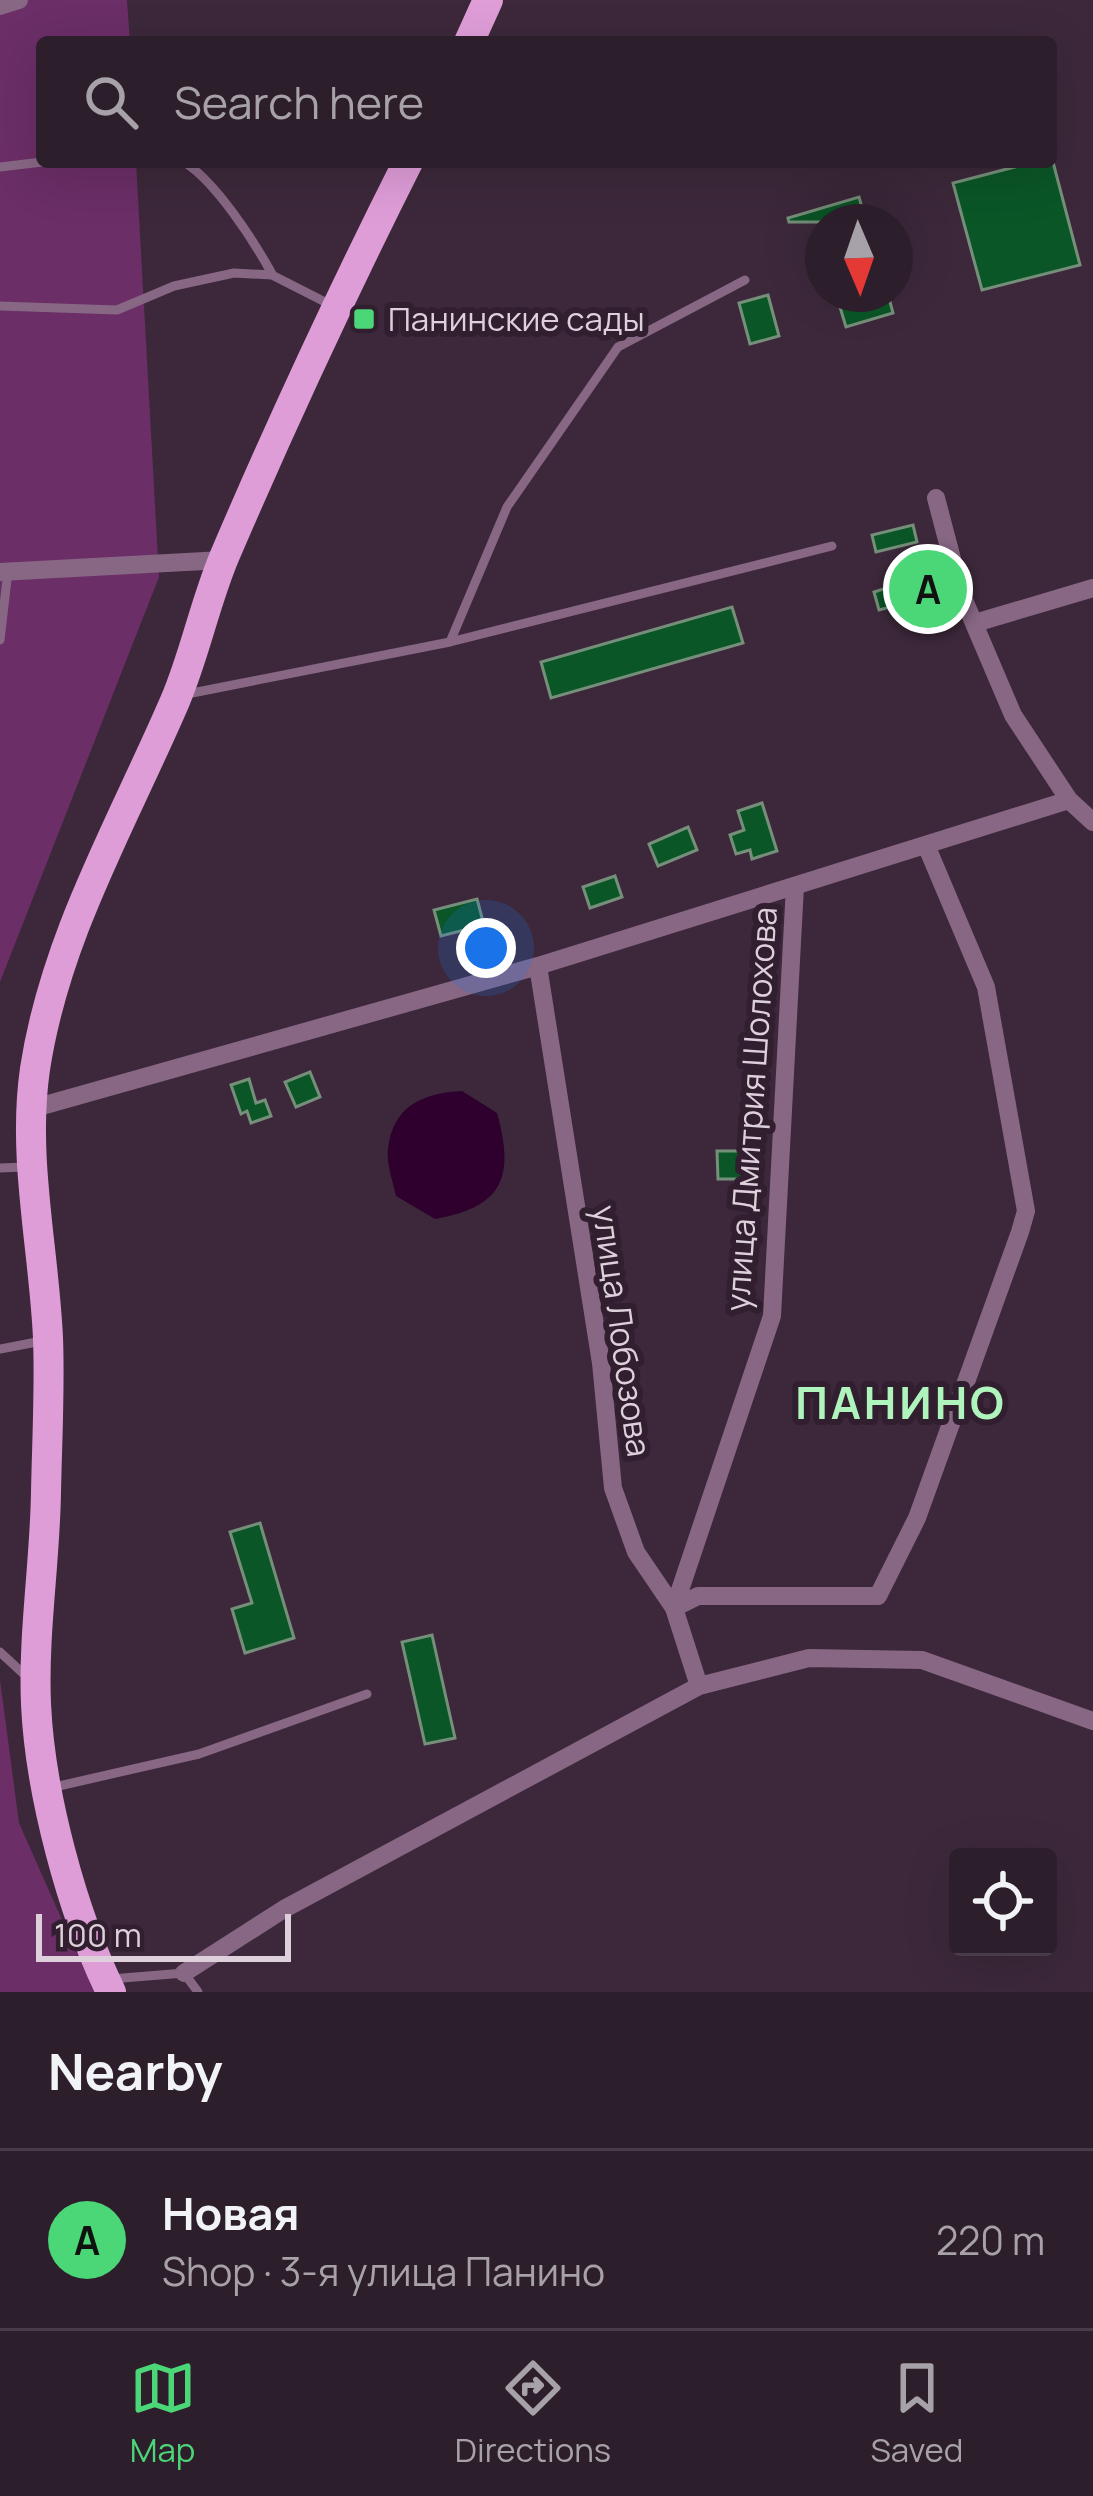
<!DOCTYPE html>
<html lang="en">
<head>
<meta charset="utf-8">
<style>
  :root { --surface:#2d1e2c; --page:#352734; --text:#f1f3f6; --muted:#a7a2a9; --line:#483c48; --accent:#4bd677 }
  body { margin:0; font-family:Manrope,sans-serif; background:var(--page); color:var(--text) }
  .controls { position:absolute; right:36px; bottom:36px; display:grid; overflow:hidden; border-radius:12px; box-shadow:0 12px 48px #0002 }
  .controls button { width:108px; height:108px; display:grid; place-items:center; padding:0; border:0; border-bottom:3px solid var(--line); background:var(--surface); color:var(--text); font:60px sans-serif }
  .compass { position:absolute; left:805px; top:204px; width:108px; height:108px; border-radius:50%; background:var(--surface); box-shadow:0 12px 48px #0002; rotate:178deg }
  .scale { position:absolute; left:36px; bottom:30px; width:255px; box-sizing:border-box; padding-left:12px; border:6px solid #ddd0db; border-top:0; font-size:33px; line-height:42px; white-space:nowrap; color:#ddd0db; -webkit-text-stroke:9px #311e2f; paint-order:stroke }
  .you { position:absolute; left:486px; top:948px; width:42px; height:42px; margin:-30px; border:9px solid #fff; border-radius:50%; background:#1a73e8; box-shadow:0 0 0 18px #1a73e833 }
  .badge { display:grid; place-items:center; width:78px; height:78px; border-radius:50%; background:var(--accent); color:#111; font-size:39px; font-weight:700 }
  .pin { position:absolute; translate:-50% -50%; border:6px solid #fff; box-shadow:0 3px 12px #0006 }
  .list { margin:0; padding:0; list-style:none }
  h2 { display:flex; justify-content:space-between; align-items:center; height:156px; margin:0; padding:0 48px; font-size:51px }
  h2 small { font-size:39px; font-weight:400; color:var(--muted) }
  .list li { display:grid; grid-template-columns:78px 1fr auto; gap:36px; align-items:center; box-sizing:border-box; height:180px; padding:0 48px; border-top:3px solid var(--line) }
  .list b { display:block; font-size:45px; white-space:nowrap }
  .list p { margin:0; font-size:39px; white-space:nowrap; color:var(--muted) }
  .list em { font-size:39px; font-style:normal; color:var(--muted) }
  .icon { flex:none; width:66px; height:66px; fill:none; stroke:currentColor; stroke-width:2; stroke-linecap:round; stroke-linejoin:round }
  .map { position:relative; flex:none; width:1093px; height:1992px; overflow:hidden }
  .search { position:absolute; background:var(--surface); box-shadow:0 12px 48px #0002; left:36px; right:36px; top:36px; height:132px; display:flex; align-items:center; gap:30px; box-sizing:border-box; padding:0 42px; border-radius:12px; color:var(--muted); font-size:45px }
  .sheet { height:336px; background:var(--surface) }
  nav { display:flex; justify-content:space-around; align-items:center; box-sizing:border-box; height:168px; border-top:3px solid var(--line); background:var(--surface); font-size:33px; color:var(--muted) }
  nav a { display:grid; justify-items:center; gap:6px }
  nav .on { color:var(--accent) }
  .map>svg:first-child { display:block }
  .green { fill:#6b2e67 }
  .water { fill:#2f002d }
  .building { fill:#0a5627; stroke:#768f7a; stroke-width:3 }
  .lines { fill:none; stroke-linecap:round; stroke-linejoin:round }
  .lane { stroke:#876784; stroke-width:9 }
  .street { stroke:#876784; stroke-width:18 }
  .primary { stroke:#df9dd8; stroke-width:30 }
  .poi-dot { fill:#4bd677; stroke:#311e2f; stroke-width:4.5 }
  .labels { text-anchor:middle; stroke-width:12; stroke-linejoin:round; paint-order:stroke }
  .poi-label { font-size:33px; fill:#ddd0db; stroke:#311e2f; text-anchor:start }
  .street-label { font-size:33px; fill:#ddd0db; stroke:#311e2f }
  .district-label { font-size:45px; font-weight:bold; letter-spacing:3px; fill:#aff3bd; stroke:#311e2f }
</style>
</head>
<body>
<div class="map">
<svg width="1093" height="1992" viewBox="0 0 1093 1992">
  <rect width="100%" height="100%" fill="#3c283a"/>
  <path class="green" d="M0,0h127l3,42h-88v120h94l23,415 -159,405z
    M0,1680l19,143 75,169h-94z"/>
  <path class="water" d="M462,1091l35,22c18,64 6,94 -62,106l-39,-23c-3,-14 -10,-33 -8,-47 5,-44 36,-56 74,-58z"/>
  <path class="building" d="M1034,162h19l27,103 -98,25 -29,-107z
    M859,197l7,25h-77l-1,-4z
    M836,294h52l5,19 -47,14z
    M768,295l11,41 -29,8 -11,-41z
    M913,525l4,17 -41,10 -4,-17z
    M940,571l7,34 -46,12 -3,-12 -19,5 -5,-18z
    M732,607l11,36 -192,55 -10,-36z
    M762,803l15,48 -25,8 -2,-9 -14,4 -6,-19 14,-5 -6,-19z
    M688,827l9,23 -39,16 -9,-22z
    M615,876l7,21 -32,11 -7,-21z
    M477,899l7,26 -43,11 -7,-26z
    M310,1072l10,25 -24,10 -11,-25z
    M249,1079l7,24 9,-3 6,16 -20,7 -4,-12 -6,3 -10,-29z
    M717,1151h29v28h-28z
    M260,1523l34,115 -49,15 -13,-44 20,-6 -22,-71z
    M432,1635l23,103 -30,6 -23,-102z"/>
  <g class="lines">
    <path class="lane" d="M184,162c32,20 70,79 88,112
      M0,167l42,-5
      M0,306l117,4 57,-24 60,-13 38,2 57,29
      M0,640l8,-69
      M450,642l57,-135 111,-160 127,-67
      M182,695l268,-53 382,-96
      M0,1168l25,-1
      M0,1349l42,-8
      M0,1652l27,25
      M50,1788l149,-34 168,-60
      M111,1979l73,-6 14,19"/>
    <path class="street" d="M0,6l19,-6
      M936,498l25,95 52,122 56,85
      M0,572l223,-12
      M975,623l118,-35
      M538,966l63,397 12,125 23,64 38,56 25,78
      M31,1109l507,-143 531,-166 24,22
      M674,1608l24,-12h180l39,-78 103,-286 6,-21 -40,-224 -60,-142
      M674,1608l98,-292 23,-430
      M184,1973l100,-64 415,-223 110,-28 113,2 171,61"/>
    <path class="primary" d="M469,42l19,-42
      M111,1992c-39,-80 -71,-199 -75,-288 -3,-71 9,-141 10,-212 1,-51 4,-103 2,-154 -4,-89 -26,-180 -13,-269 20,-132 88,-247 140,-368 20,-47 30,-99 50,-146 57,-133 118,-264 183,-393"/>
  </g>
  <rect class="poi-dot" x="352" y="307" width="24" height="24" rx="6"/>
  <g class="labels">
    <g class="poi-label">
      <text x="388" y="331">Панинские сады</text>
    </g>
    <g class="street-label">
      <text transform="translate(751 1109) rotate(-86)" y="12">улица Дмитрия Шолохова</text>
      <text transform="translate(622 1331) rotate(82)" y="12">улица Лобозова</text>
    </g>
    <g class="district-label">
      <text x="901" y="1419">ПАНИНО</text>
    </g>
  </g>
</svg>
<div class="controls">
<button><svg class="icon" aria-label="locate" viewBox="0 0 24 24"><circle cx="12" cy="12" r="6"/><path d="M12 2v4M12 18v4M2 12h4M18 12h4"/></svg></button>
</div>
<svg class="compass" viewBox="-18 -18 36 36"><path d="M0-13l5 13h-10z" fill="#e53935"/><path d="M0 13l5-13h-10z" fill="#a7a2a9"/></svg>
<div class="scale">100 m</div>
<div class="you"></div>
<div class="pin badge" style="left:928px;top:589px">A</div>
<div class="search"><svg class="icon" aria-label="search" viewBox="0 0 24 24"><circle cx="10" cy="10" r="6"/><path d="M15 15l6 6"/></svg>Search here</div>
</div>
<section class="sheet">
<h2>Nearby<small></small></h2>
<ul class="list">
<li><span class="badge">A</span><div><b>Новая</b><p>Shop · 3-я улица Панино</p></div><em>220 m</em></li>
</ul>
</section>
<nav>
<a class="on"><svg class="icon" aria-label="map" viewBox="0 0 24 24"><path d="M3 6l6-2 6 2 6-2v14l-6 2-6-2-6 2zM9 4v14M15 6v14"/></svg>Map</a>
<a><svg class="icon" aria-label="directions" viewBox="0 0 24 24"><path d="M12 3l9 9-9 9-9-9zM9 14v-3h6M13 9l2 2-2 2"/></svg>Directions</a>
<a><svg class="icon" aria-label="saved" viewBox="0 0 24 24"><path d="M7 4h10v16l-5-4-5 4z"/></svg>Saved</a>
</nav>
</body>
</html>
